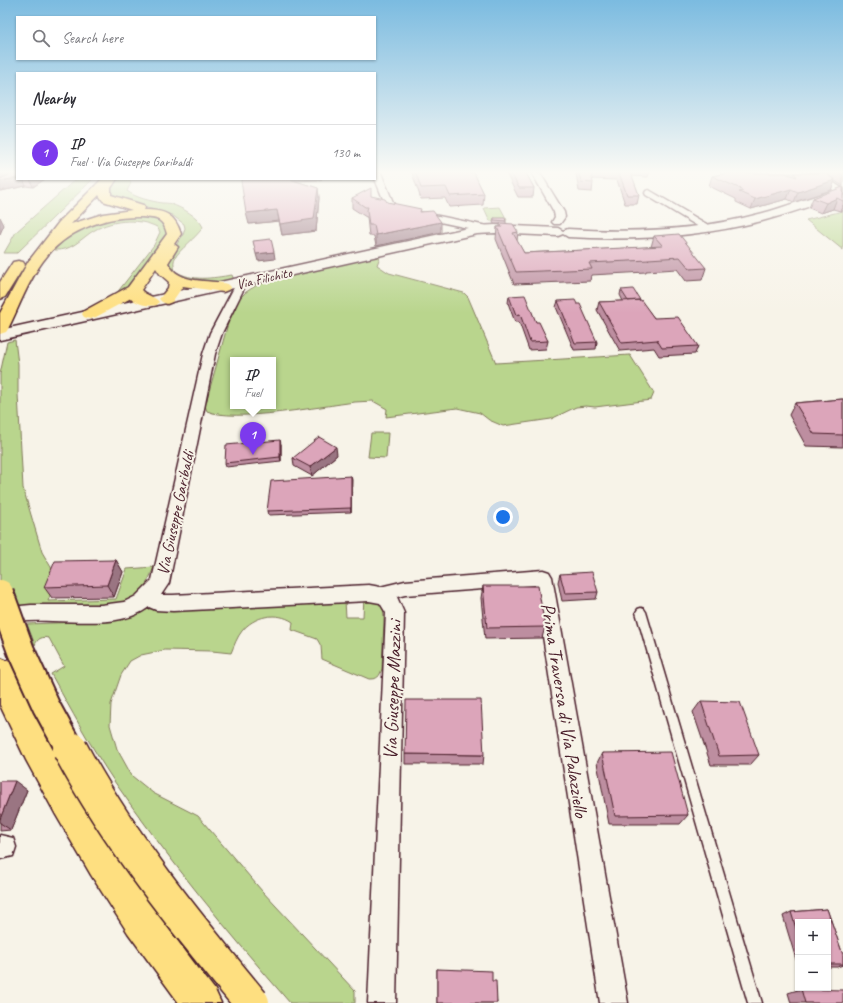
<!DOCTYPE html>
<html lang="en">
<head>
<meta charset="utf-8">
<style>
  :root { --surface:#fff; --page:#f2f2f3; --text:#2b2b33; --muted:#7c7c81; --line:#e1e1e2; --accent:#7c3aed }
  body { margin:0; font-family:Caveat,sans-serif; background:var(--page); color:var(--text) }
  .controls { position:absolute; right:12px; bottom:12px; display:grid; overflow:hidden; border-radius:0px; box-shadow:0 1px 3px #0004 }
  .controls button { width:36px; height:36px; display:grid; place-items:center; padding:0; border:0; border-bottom:1px solid var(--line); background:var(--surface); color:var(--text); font:20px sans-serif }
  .you { position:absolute; left:503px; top:517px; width:14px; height:14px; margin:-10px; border:3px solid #fff; border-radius:50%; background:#1a73e8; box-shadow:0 0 0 6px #1a73e833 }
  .badge { display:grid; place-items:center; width:26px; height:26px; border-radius:50%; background:var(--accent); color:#fff; font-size:13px; font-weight:700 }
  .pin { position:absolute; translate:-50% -33px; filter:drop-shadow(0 1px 2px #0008) }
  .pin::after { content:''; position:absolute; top:21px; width:14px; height:12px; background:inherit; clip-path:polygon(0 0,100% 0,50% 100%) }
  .popup { position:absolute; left:230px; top:357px; width:46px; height:52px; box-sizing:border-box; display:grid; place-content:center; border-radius:0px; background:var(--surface); filter:drop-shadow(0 1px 3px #0005); font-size:13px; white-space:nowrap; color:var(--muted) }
  .popup b { font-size:15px; color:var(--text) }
  .popup::after { content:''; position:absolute; left:50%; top:100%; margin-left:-8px; border:8px solid transparent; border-top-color:var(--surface) }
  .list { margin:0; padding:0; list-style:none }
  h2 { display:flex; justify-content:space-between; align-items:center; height:52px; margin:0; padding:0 16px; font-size:17px }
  h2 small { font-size:13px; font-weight:400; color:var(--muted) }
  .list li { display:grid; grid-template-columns:26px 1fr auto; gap:12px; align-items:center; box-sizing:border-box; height:56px; padding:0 16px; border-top:1px solid var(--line) }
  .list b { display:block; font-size:15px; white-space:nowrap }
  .list p { margin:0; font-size:13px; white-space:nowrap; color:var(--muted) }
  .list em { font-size:13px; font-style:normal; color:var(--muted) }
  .icon { flex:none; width:22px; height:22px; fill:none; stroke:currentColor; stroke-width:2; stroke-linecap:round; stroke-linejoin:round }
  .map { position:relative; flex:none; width:843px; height:1003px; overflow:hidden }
  .search { position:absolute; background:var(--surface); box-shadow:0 1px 3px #0004; left:16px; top:16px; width:360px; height:44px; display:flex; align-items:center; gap:10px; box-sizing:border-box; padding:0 14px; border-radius:0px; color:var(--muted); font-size:15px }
  .panel { position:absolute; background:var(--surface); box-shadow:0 1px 3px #0004; left:16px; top:72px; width:360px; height:108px; border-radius:0px }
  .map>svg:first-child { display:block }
  .green { fill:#b9d58d; stroke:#827a5c; fill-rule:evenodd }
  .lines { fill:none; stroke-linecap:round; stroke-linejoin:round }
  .service-casing { stroke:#4a1f2b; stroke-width:3 }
  .minor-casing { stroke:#4a1f2b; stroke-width:3 }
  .tertiary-casing { stroke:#4a1f2b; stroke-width:3 }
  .trunk-casing { stroke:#4a1f2b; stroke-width:3 }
  .service { fill:#f7f3e8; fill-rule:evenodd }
  .minor { fill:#f7f3e8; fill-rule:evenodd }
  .tertiary { fill:#f7f3e8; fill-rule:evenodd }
  .trunk { fill:#fedf80; fill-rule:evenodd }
  .trunk-bridge-far1-casing { stroke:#4a1f2b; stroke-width:30; stroke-linecap:butt }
  .trunk-bridge-casing { stroke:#4a1f2b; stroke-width:37; stroke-linecap:butt }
  .trunk-bridge-far1 { stroke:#fedf80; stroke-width:26 }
  .trunk-bridge { stroke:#fedf80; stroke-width:34 }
  .wall { fill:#bd8ea0; stroke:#4a1f2b }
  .shaded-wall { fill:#9a7482; stroke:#4a1f2b }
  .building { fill:#dca5ba; stroke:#4a1f2b }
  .labels { text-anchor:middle; stroke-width:4; stroke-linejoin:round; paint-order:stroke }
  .far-street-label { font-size:14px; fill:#4a1f2b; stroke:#f7f3e8 }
  .street-label { font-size:17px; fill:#4a1f2b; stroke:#f7f3e8 }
  .near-street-label { font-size:20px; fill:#4a1f2b; stroke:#f7f3e8 }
</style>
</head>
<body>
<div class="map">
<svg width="843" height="1003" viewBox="0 0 843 1003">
  <rect width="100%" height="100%" fill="#f7f3e8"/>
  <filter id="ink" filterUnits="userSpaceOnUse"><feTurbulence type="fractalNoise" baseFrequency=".025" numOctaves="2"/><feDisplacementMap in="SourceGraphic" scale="8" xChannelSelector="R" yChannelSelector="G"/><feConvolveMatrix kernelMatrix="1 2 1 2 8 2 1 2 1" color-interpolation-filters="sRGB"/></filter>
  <g filter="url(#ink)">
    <path class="green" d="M76,179h17l-76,74h-13l12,-21z
      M117,179h12l2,4 -4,8c9,7 24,10 35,12 3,0 6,0 9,1 11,4 27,12 32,23 -6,10 -24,23 -28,31 -2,4 -1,8 0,13 18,11 37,7 57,4l2,5 -34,3 -32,-11v-15l15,-22 2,-7 -1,-4 -12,-9 -54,-15 -9,-6 1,-7z
      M500,207l7,13 -17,1 -6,-13z
      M843,211v39l-37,-30z
      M113,216l43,1 15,11 -42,61 -13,5 38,-49 6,-13 -3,-5c-20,-10 -48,-7 -67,6 -11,8 -20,18 -35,17 8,-21 38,-26 58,-34z
      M381,254l-4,11 12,8 75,20 4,4 28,66 134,-8 24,38 -3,7 -56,7 -9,-1 -10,1 -25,12 -48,7 -14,-6 -9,-7 -23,-5 -71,9 1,-8 -14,-8 -18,1c-32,4 -122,21 -148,9l-2,-5 24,-86 8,-19 9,-9 11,-7 18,-6zM233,360h40v46h-40z
      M15,340l3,24v30l5,94 19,64 10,17 7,4 -11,28 68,-2 11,-30 27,-2c-9,22 -13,28 -35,38l-119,4v-235l7,-32z
      M371,433h17l-2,25 -18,-1z
      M364,596l11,1 8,8 1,13 -2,51c-3,8 -4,10 -13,10l-47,-20 -1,-13 -4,-7 -25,-9 1,-8c-16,-11 -39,-6 -51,9 -5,6 -8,15 -11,22l-19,-2 -47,-1 -24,5 -11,6 -9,14 -10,29 -1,21 7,24 15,27 21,17 45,23 64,75 93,100v12h-65c-62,-71 -122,-144 -176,-222 -23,-34 -43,-71 -63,-107l13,-8 -15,-28c-7,-2 -12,1 -14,7l-8,-21 79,-3 54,-15 185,-5 1,16h17z"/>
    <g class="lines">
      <defs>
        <path id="service" d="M641,608l3,1 2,3 116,391h-14l-112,-391 2,-3z"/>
        <path id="minor" d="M375,173h6l14,34 92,19 5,3 -5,3 -99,-21 -13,-32z
          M532,173h8l24,39 1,5 -5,7h-6l-2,-2 3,-5 -1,-5z
          M810,173h9l24,16v5h-4z
          M649,190l61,36 2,2 -2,2h-6l-58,-35 -1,-2 1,-2z
          M242,279l5,3 -25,51 -7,21 -46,229 -8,12h12l196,-10 11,2 25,-6 138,-11 6,2 3,5 76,426h-28l-65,-418 -130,10 -8,2 7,16 -8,390h-28l18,-390 -6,-10 -11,-2 -196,10 -17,-1 -7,-3c-26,20 -66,14 -97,14 -17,-1 -35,0 -52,3v-16l31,-3h70l23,-3 12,-6 16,-16 51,-226 7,-21 27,-51z
          M0,835l13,3 3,9 -3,9 -13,3z"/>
        <path id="tertiary" d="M843,188v7c-27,9 -54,19 -81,26 -64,16 -129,20 -194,16l-5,-3 -5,2 -63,-3 -18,1 -477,106v-10l477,-104 18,-1 63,3 5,3 5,-2c64,4 128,2 191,-15 28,-7 55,-19 84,-26z"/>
        <path id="trunk" d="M102,179h15l-6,9v7l32,10 2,3 -1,2c20,0 31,4 37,24l-7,10 4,3 -10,16c11,22 40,16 60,21l3,3 -3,3 -5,2 -40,-6 -11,16 -5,2 -5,-2 -3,-3 9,-11 1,-6 -9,-8 -4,-6 -15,22c5,6 14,6 18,12l-2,3c-9,2 -20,-1 -26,-7l-35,19 -6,2 -6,-2 -2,-3 2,-3 44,-24 39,-53c-4,-17 -12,-16 -27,-17 -37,-1 -75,14 -97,44 -15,20 -24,46 -35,68l-2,3 -6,2v-21l28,-51 31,-40zM99,195l4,6 29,9 -29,4 -32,10z
          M18,261l5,1 2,3 -20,32 -5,2v-17l13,-20z
          M0,658l10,4c53,118 125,226 205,328l6,13h-42l-51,-70 -37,-58 -35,-60 -30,-55 -26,-55z"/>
      </defs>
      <use href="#service" class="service-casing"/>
      <use href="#minor" class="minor-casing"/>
      <use href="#tertiary" class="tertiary-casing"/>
      <use href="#trunk" class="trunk-casing"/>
      <use href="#service" class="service"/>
      <use href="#minor" class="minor"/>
      <use href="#tertiary" class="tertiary"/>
      <use href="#trunk" class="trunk"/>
      <defs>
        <path id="trunk-bridge-far1" d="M0,593l21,58 25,55 24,44"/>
        <path id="trunk-bridge" d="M70,749c49,92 116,174 182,254"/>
      </defs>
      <use href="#trunk-bridge-far1" class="trunk-bridge-far1-casing"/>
      <use href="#trunk-bridge" class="trunk-bridge-casing"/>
      <use href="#trunk-bridge-far1" class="trunk-bridge-far1"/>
      <use href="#trunk-bridge" class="trunk-bridge"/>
    </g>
    <path class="wall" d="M0,173l17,6h28l-12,8 -7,-1 -26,5z
      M412,173h62l10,21 -1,11 -34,2 -4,-9 -24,1z
      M506,173h20l8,15 -1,9h-15z
      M576,173h73l-1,4 -16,-1 7,19 -2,9h-12l-8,-24 -25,-1 1,4 -1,9 -13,-1z
      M727,173h116v13l-8,-5 -4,9 -37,12 -7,-3 -36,10 -15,-7v-3l-27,-13 3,-10z
      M242,179h80l-1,1 -26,1 23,7 1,10 -3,33 -34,4 -3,-14 -30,3z
      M843,187v23l-3,1 -7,-2 -12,4 -12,-5 4,-10z
      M371,197l50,15 20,20 -65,14 -2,-10h-5l-2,-19h-1l-14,-9v-10z
      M494,218l12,3v2l12,9 -1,9 7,12 127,-6 3,-11 52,32 -4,12 -16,1 -9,-12 -31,2v1l-55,3 -1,6 -76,3 -18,-45 1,-12h3v-3h-6l-1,-2z
      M621,290l19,10 14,18 44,28 -3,8 -36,2 -5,-8 -34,3 -23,-41 2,-8 24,-1 -3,-6z
      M509,296l27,26 12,19 -2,8 -17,1 -10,-28h-4l-7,-19z
      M558,301l39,41 -1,7 -22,1 -18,-43z
      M843,399v48l-37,-1 -17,-31 6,-12z
      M281,444v17l-55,6 -1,-4z
      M337,455l-25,21 -18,-10 -1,-8z
      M351,476v36l-83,3 -1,-4z
      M116,560l7,12 -9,25 -62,1 -8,-11z
      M560,574l38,18 -2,7 -34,2 -4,-19z
      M483,586l62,41 -3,11 -57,1 -4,-41z
      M701,701l58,54 -9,10h-39l-18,-53z
      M602,753l86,62 -8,9h-71l-12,-61z
      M405,754l79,1 -1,9h-78z
      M0,781l27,9 -16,40 -11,1z
      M827,909l16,46v10l-6,2h-9v-45h-30v44l-15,-50 8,-4z
      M437,969l55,12 5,22h-60z
      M801,989l42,14h-52l-3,-10z"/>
    <path class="shaded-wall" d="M0,173h15l-15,6z
      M17,178v1h6l3,7 -26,5v-10z
      M30,179h15l-12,8z
      M835,180l-4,10 -37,12 4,-10z
      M318,188l1,10 -3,33 -34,4 -2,-11z
      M791,189l-4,10 -36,10 4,-10z
      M837,198l-4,11 -12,4 5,-10z
      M843,205v5l-3,1z
      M277,210l2,11 -30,3 -3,-11z
      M0,217l4,8 -4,9z
      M441,222v10l-65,14v-11z
      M274,252l1,7 -17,2 -2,-7z
      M280,440l1,4v17l-1,-4z
      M336,447l1,8 -25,21 -2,-9z
      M351,476l1,4 -1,32z
      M116,560l7,12 -9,25 -7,-12z
      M15,781l12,9 -16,40 -11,-7v-4z"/>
    <path class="building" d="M14,173h3v5l-17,3v-2z
      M416,173h58l10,21 -34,2 -4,-9 -25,1z
      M511,173h15l8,15h-15z
      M579,173h12l2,10 -12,-1z
      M619,173h12l8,22h-12z
      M727,173h58l12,4 -3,-4h31l10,7 -37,12 -7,-3 -36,10 -16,-7 4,-1 -3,-2h1l-29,-13z
      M242,179h47l29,9 -4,31 -34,5 -3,-14 -31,3 -5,-32z
      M843,187v14l-6,-3 -11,5 -13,-5z
      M371,188v8l14,3 2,3 34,7 -1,3 13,-1 8,11 -65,13 -2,-10h-5l-2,-15 1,-3h-3l-13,-9z
      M494,218h11l1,3 -12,-1z
      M500,223l13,1 5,8 -5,1 11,20 139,-7 -9,-10 25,-2 27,34 -16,1 -10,-12 -32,2 1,1 -60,3 3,6 -76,3 -19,-45h5z
      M271,239l3,13 -18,2 -3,-13z
      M633,289l7,11 -12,1 -7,-11z
      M525,295l11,27h3l9,19 -18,1 -10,-28 -4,1 -7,-19z
      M575,300l2,4h3l17,38 -22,1 -17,-42z
      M641,300l13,18 24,-1 20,29 -36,2 -5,-8 -35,3 -23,-41z
      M843,399v36l-29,-1 -19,-31z
      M319,437l17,10 -26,20 -17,-9z
      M280,440v17l-55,6 1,-18z
      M351,476v32l-84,3 4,-30z
      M116,560l-9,25 -63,2 11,-26z
      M592,572l6,20 -33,1 -5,-19z
      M483,586h55l7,41 -58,1z
      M406,700h75l3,55 -79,-1z
      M701,701l39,1 19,53 -40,1z
      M671,752l17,63 -73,1 -13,-63z
      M0,781h15l-15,38z
      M827,909l16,46v9h-15v-42h-30v13l-7,-23z
      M437,969l55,2v10h4l1,22h-60z
      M801,989l42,1v13h-38z"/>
  </g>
  <linearGradient id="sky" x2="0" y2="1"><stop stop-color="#7bbbe0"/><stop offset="0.55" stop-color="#fbfaf5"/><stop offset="1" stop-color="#fbfaf5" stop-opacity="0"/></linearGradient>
  <rect width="843" height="313" fill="url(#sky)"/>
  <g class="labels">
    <g class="far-street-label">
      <text transform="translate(264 278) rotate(-13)" y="5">Via Filichito</text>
    </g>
    <g class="street-label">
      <text transform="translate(175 513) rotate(-78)" y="6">Via Giuseppe Garibaldi</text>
    </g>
    <g class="near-street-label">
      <text transform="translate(392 690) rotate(-88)" y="7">Via Giuseppe Mazzini</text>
      <text transform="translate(565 710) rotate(81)" y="7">Prima Traversa di Via Palazziello</text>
    </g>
  </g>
</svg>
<div class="controls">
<button>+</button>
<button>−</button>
</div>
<div class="you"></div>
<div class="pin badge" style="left:253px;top:455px">1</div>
<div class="popup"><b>IP</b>Fuel</div>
<div class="search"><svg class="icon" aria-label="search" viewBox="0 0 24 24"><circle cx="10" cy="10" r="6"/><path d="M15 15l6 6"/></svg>Search here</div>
<section class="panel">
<h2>Nearby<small></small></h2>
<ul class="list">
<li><span class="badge">1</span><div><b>IP</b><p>Fuel · Via Giuseppe Garibaldi</p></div><em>130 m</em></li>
</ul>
</section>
</div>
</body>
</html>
